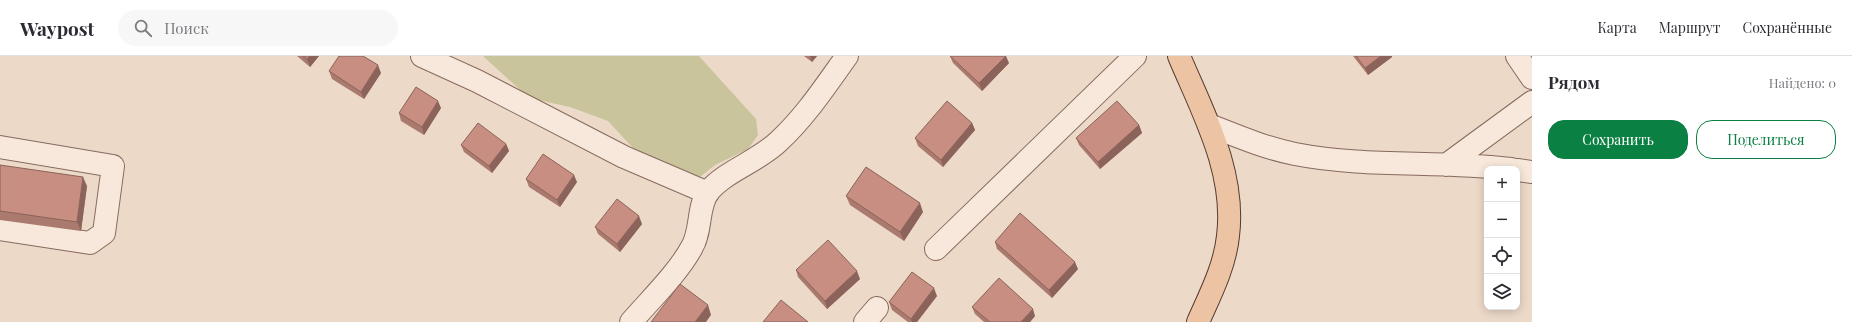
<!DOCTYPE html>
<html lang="ru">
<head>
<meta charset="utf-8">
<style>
  :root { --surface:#fff; --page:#f7f7f7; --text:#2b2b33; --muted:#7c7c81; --line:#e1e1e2; --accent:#0b8043 }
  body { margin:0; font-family:"Playfair Display",serif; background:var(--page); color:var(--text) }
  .controls { position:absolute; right:12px; bottom:12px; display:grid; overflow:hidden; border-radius:8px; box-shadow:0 2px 10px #0003 }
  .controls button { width:36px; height:36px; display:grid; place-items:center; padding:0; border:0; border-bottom:1px solid var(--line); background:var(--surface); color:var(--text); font:20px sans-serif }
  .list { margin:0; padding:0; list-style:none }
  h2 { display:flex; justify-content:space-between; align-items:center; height:52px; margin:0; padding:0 16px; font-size:17px }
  h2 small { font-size:13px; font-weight:400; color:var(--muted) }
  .actions { display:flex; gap:8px; padding:12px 16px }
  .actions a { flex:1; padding:9px 0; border:1px solid var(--accent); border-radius:16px; text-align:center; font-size:14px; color:var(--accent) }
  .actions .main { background:var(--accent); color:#fff }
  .icon { flex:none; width:22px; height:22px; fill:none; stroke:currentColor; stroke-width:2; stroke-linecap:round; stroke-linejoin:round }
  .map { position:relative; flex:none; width:1532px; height:266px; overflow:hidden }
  header { display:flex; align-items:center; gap:24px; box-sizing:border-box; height:56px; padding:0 20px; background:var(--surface); border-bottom:1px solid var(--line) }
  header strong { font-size:19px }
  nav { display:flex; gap:22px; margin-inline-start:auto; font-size:14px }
  .search { width:280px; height:36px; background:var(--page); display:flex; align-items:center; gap:10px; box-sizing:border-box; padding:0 14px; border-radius:22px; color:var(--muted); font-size:15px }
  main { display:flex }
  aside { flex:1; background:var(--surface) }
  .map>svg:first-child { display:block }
  .green { fill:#cac49d }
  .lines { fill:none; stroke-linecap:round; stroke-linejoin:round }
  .minor-casing { stroke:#876a5e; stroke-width:24 }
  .major-casing { stroke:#553a32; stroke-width:24 }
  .minor { stroke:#f7e8db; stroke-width:22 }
  .major { stroke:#ecc4a3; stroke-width:22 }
  .wall { fill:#ab7a6f }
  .shaded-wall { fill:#8b635a }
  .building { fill:#c78e81; stroke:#8b635a }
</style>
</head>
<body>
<header>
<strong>Waypost</strong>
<div class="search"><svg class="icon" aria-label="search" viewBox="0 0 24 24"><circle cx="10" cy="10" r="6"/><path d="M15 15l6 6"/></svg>Поиск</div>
<nav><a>Карта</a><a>Маршрут</a><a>Сохранённые</a></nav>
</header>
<main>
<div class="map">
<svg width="1532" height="266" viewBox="0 0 1532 266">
  <rect width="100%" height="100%" fill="#ecd9c8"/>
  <path class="green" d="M483,0h216l57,63 2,16 -10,14 -33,16 -24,19 -26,-11 -33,-26 -24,-26 -38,-14 -41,-9z"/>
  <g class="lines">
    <defs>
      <path id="minor" d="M422,0l55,25 147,76 84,36
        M1517,0l15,22
        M1209,69c28,11 56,23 86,29 71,14 144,6 216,15
        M0,91l113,19 -9,67 -14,10 -90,-14
        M1446,109l86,-63
        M1517,114l15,2
        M936,193l199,-193
        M631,266c20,-23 47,-49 61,-75 10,-17 5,-39 16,-55 17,-21 51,-31 71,-51 27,-25 47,-56 68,-85
        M865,266l12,-14"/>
      <path id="major" d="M1179,0c24,57 57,116 49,180 -3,30 -18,59 -30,86"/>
    </defs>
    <use href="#minor" class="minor-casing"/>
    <use href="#major" class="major-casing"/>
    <use href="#minor" class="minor"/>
    <use href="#major" class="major"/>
  </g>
  <path class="wall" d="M297,0h22l-9,11z
    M804,0h13l-5,6z
    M950,0l59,7 -27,28 -29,-28z
    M1353,0h39v1l-24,18z
    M329,15l52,2 -17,26 -32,-20z
    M441,52l-17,27 -23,-14 -2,-8z
    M972,67l3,7 -32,37 -25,-21 -3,-8z
    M1139,69l3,8 -42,36 -21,-24 -3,-7z
    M506,88l3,7 -17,22 -28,-21 -3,-7z
    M0,109l87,21 -6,45 -81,-11z
    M526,123l51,3 -17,25 -31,-20z
    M846,140l77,16 -19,29 -54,-36z
    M642,168l-22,28 -22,-18 -3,-7z
    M995,186l83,27 -26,29 -55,-49z
    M796,214l64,9 -33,30 -29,-32z
    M937,240l-20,26h-9l-16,-12 -3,-8z
    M972,251l63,9 -5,6h-46l-9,-8z"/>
  <path class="shaded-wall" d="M310,0h9l-9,11 -3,-8z
    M810,0h7l-5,6z
    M1006,0l3,7 -27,28 -3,-8z
    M1381,0h11v1l-24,18 -3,-7z
    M378,9l3,8 -17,26 -3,-7z
    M438,45l3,7 -17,27 -2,-8z
    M972,67l3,7 -32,37 -2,-7z
    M1139,69l3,8 -42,36 -2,-7z
    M506,88l3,7 -17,22 -3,-7z
    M574,119l3,7 -17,25 -3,-7z
    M83,121l4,9 -6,45 -4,-9z
    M920,147l3,9 -19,29 -4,-9z
    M639,160l3,8 -22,28 -3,-8z
    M1075,206l3,7 -26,29 -3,-8z
    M857,215l3,8 -33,30 -2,-8z
    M934,232l3,8 -20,26h-5l-1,-3z
    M708,249l3,10 -5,7h-11z
    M1033,253l2,7 -5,6h-9z"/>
  <path class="building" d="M303,0h7l-3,3z
    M339,0h24l15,9 -17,27 -32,-21z
    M950,0h56l-27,27z
    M1356,0h25l-16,12z
    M416,31l22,14 -16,26 -23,-14z
    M947,45l25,22 -31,37 -26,-22z
    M1117,45l22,24 -41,37 -22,-24z
    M478,67l28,21 -17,22 -28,-21z
    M543,98l31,21 -17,25 -31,-21z
    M0,109l83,12 -6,45 -77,-11z
    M866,111l54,36 -20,29 -54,-36z
    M617,143l22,17 -22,28 -22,-17z
    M1020,157l55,49 -26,28 -54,-48z
    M828,184l29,31 -32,30 -29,-31z
    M912,216l22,16 -23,31 -22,-17z
    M999,222l34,31 -12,13h-31l-18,-15z
    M680,228l28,21 -13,17h-44z
    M781,244l27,22h-45z"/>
</svg>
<div class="controls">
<button>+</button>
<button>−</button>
<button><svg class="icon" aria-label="locate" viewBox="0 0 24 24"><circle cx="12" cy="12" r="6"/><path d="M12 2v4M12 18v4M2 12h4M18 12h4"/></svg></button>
<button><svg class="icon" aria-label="layers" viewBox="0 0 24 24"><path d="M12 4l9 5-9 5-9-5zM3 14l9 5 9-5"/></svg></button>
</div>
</div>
<aside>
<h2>Рядом<small>Найдено: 0</small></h2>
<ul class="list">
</ul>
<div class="actions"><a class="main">Сохранить</a><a>Поделиться</a></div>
</aside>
</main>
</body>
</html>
